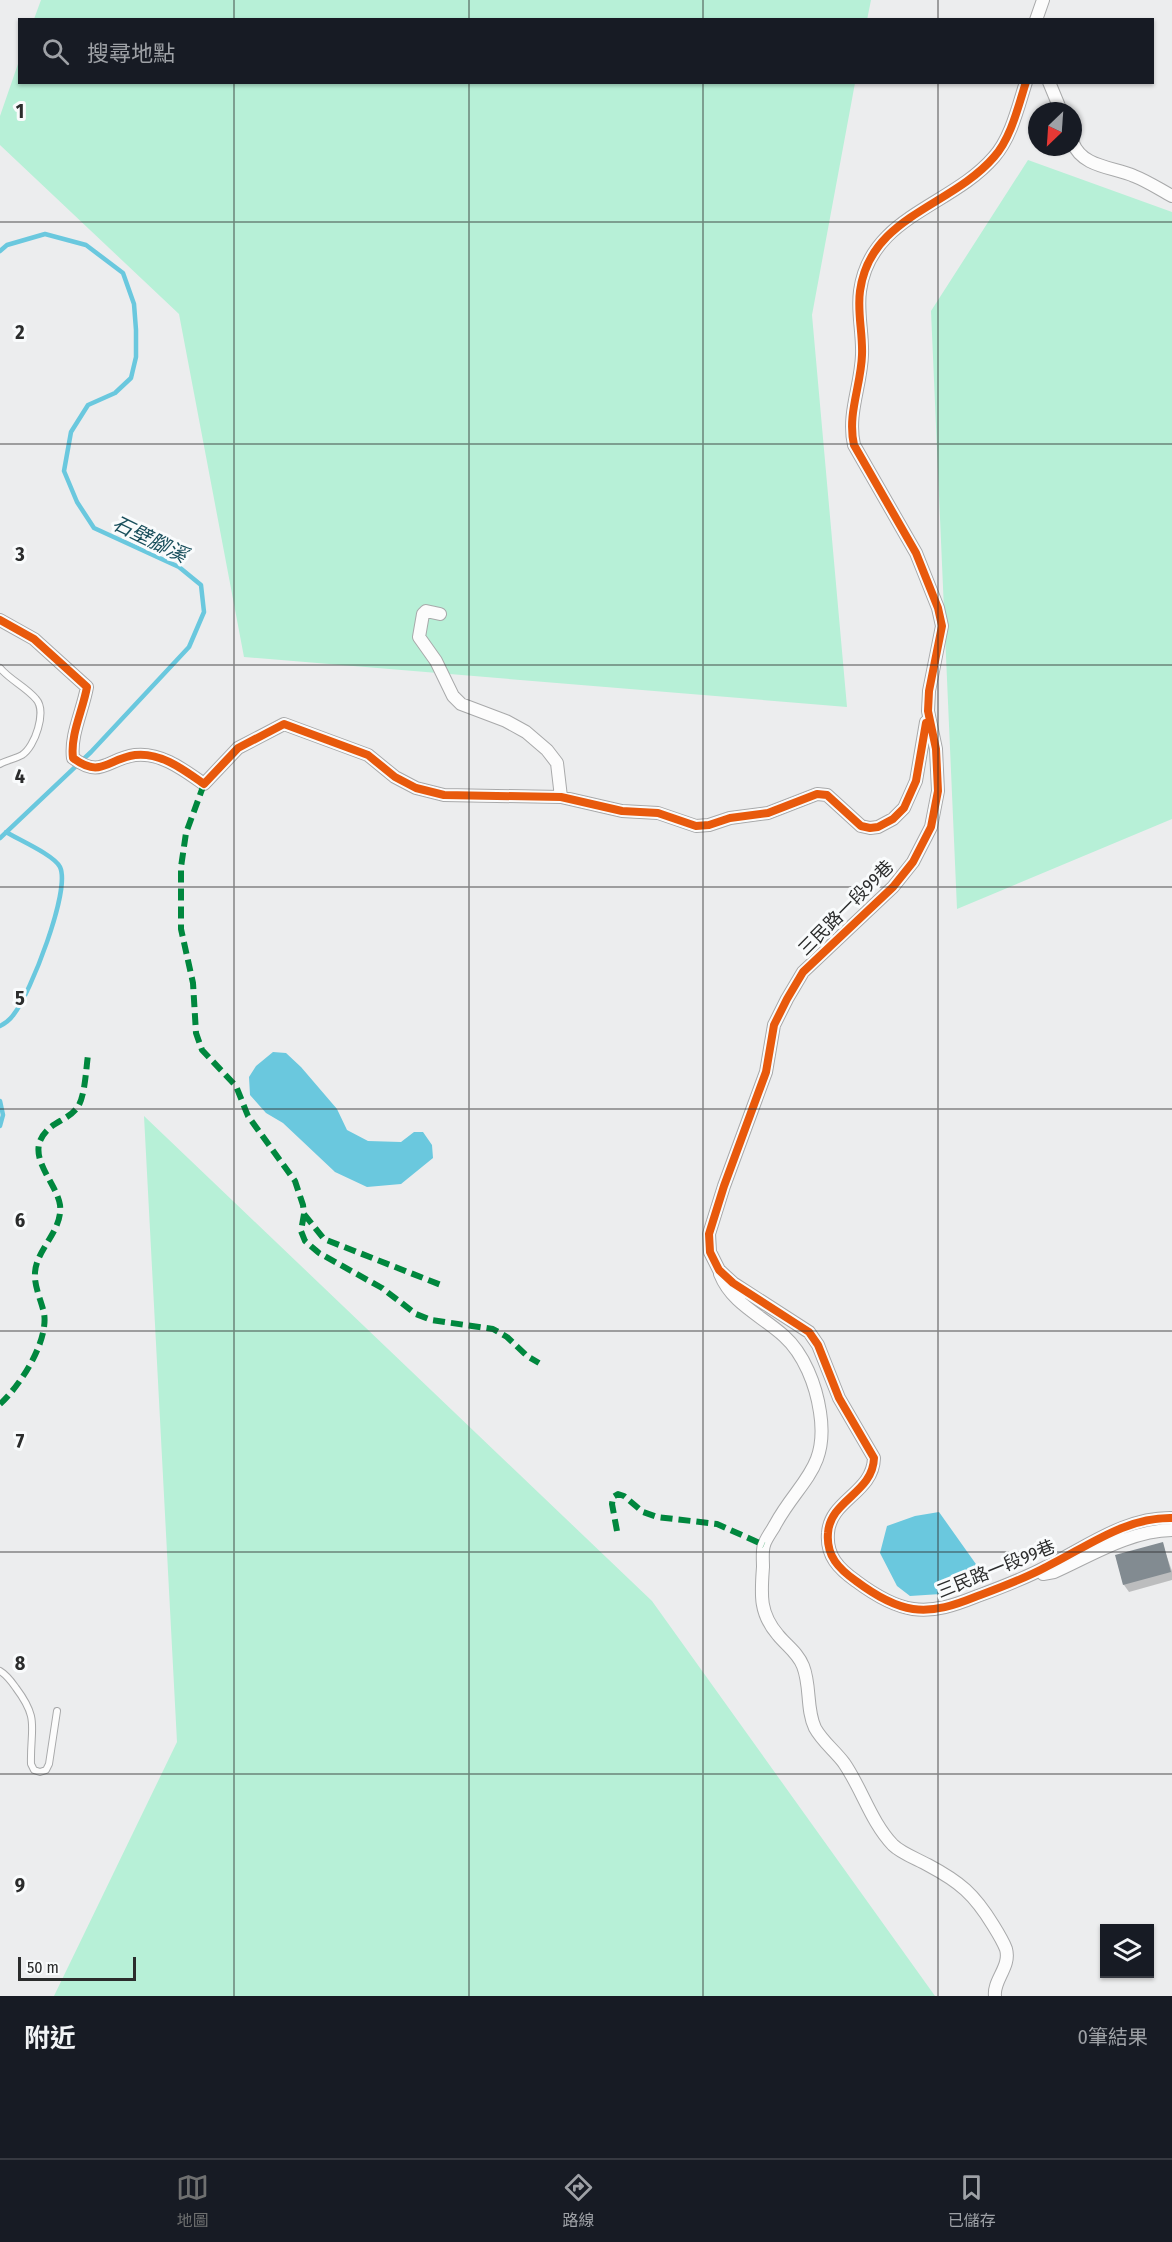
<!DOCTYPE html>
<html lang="zh-TW">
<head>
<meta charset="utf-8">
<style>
  :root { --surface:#171b24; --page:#242831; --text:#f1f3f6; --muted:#9ea1a6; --line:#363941; --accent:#6f7070 }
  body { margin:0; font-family:"Fira Sans Condensed","Noto Sans TC",sans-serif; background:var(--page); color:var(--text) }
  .controls { position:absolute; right:18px; bottom:18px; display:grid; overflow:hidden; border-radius:0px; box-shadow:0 2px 4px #0004 }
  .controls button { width:54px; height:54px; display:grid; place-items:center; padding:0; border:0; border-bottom:2px solid var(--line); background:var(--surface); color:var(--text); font:30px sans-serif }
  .compass { position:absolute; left:1028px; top:102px; width:54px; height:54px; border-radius:50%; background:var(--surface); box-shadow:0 2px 4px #0004; rotate:205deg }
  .scale { position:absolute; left:18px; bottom:15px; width:118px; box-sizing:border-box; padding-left:6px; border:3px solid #2b2c2c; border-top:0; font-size:16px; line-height:21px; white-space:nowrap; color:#2b2c2c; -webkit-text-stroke:4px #f9fbfc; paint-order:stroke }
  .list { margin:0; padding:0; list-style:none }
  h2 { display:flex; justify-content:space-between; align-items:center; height:78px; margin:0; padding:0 24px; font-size:26px }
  h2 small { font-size:20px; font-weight:400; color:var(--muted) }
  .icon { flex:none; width:33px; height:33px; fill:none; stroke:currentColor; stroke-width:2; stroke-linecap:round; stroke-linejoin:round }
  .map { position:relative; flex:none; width:1172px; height:1996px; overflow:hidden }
  .search { position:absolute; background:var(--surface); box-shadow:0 2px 4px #0004; left:18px; right:18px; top:18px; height:66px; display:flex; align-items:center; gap:15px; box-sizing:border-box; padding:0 21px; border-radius:0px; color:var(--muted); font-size:22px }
  .sheet { height:162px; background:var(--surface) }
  nav { display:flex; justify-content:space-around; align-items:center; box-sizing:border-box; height:84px; border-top:2px solid var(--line); background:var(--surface); font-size:16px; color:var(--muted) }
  nav a { display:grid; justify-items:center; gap:3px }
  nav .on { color:var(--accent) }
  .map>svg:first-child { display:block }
  .green { fill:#b7f0d7 }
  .water { fill:#6ac8de }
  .shadow { fill:#0003 }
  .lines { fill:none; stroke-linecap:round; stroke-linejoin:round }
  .stream { stroke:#6ac8de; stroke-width:4.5 }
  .building { fill:#828b91 }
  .lane-casing { stroke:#a8a9aa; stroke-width:8 }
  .street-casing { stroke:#a8a9aa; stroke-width:14 }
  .lane { stroke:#fcfcfc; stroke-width:6 }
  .street { stroke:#fcfcfc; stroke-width:12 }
  .quiet { stroke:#00873e; stroke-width:6; stroke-dasharray:12 6; stroke-linecap:butt }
  .cycleway-casing { stroke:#f9fbfc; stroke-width:11 }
  .cycleway { stroke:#e8590c; stroke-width:8 }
  .grid { fill:none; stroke:#2b2c2c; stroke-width:1.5; stroke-opacity:0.55 }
  .labels { text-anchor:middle; stroke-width:6; stroke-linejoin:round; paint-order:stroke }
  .street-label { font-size:18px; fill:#2b2c2c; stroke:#f9fbfc }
  .water-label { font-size:20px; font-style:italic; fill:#184e5b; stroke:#f9fbfc }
  .grid-label { font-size:20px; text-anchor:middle; font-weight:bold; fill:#2b2c2c; stroke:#f9fbfc; stroke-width:6; stroke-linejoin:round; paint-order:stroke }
</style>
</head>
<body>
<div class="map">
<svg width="1172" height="1996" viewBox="0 0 1172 1996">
  <rect width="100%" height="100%" fill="#ecedee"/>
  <path class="green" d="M41,0h830l-4,20 -833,-1z
    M19,61l1,21 835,1 -43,232 35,392 -603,-50 -65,-343 -179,-169v-29z
    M1028,160l144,52v607l-215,90 -26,-598z
    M144,1116l508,485 283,395h-881l123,-254z"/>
  <path class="water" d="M273,1052l13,1 15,14 36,42 10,21 21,11 33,1 13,-10h9l9,13 1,13 -32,26 -34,3 -32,-15 -52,-49 -17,-10 -16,-18 -1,-18 7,-11z
    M939,1512l44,62 -27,19 -46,3 -13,-10 -17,-33 7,-27 28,-10z"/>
  <path class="shadow" d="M1162,1543l10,28v9l-43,12 -5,-7 -8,-29z"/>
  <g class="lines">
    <path class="stream" d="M0,251l7,-6 38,-11 41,11 37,28 11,31 2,26v27l-5,21 -16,15 -27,12 -17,27 -7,39 13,31 17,26 85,39 22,18 3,27 -15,35 -98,105 -91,86
      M0,1026c6,-3 10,-6 14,-12 16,-20 57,-124 46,-147 -6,-12 -41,-27 -54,-35
      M0,1101l3,14 -3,11"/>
  </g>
  <path class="building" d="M1163,1542l8,30 -48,13 -8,-30z"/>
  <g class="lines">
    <defs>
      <path id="lane" d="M0,668c10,12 26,19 36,31 11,12 -1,48 -14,56 -7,4 -15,5 -22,9
        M0,1671c7,4 11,10 16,17 24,32 14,39 15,76l3,6 6,2 6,-2 3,-6 8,-53"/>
      <path id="street" d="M1036,20l7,-20
        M1026,82c-8,25 -15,56 -32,75 -43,50 -124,59 -134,134 -3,21 3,43 2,64 -1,31 -15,59 -8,90l62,108 22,55 4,18 -13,65 -1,20 8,38 2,42 -7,36 -18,35 -20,25 -90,85 -16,27 -13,26 -8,47 -42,114 -15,48 1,18 9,18 14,13 76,49 9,13 21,53 35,60c-1,35 -44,42 -46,75 -2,23 11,36 28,48 16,12 37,25 57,28 22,3 42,-4 62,-12 24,-9 49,-18 71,-30 41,-20 79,-50 126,-49
        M1049,82l12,29
        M1073,143c9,24 40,24 61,33 13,5 25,13 38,20
        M440,614l-14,-3 -3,3 -4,23 17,24 17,35 8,8 45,17 20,11 21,18 10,13 4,34
        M0,620l34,19 53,48c-4,23 -17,48 -14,71 28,21 34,1 62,-3 26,-3 49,15 69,29l34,-36 46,-24 84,31 27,22 21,11 28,7 117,2 61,14 36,2 38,13 13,-1 21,-7 38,-5 49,-19 10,1 34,31 9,2 8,-1 15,-8 11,-11 12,-27 10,-59
        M720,1274c12,30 41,41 64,62 20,18 32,49 36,76 9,57 -21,69 -45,113 -3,6 -9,13 -11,20 -2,6 -1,15 -1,22 -2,27 -4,46 15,68 9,11 20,18 25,31 8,20 3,43 12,62 7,13 20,23 29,35 18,26 27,59 49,82 8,8 24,14 35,20 32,17 46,29 65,60 5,8 10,16 13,24 5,18 -13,31 -11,47
        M1043,1574l11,-2c38,-17 75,-41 118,-42"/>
    </defs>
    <use href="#lane" class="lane-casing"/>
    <use href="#street" class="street-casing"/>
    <use href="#lane" class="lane"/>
    <use href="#street" class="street"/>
    <path class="quiet" d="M204,784l-18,49 -5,34v62l12,54 3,50 6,17 34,36 12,30 47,65 8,24 1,9 -3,17 4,10 14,12 63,35 34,26 15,6 62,9 14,8 20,19 12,7
      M304,1214l20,25 117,46
      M0,1404c20,-18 49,-63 44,-91 -3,-13 -10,-27 -9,-40 1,-24 28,-42 25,-68 -3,-20 -28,-43 -20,-64 8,-19 26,-19 37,-33 8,-10 9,-39 11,-53
      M617,1531l-5,-27 1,-7 5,-3 6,2 19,16 14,5 60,7 47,21"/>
    <defs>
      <path id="cycleway" d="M1026,82c-8,25 -15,56 -32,75 -43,50 -124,59 -134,134 -3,21 3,43 2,64 -1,31 -15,59 -8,90l62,108 22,55 4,18 -13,65 -1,20 8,38 2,42 -7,36 -18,35 -20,25 -90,85 -16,27 -13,26 -8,47 -42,114 -15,48 1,18 9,18 14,13 76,49 9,13 21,53 35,60c-1,35 -44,42 -46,75 -2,23 11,36 28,48 16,12 37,25 57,28 22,3 42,-4 62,-12 24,-9 49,-18 71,-30 41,-20 79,-50 126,-49
        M0,620l34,19 53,48c-4,23 -17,48 -14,71 28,21 34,1 62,-3 26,-3 49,15 69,29l34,-36 46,-24 84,31 27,22 21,11 28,7 117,2 61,14 36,2 38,13 13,-1 21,-7 38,-5 49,-19 10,1 34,31 9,2 8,-1 15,-8 11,-11 12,-27 10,-58"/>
    </defs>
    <use href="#cycleway" class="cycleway-casing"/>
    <use href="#cycleway" class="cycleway"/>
  </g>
  <path class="grid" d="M234,0v20M469,0v20M703,0v20M938,0v20M234,82v1914M469,82v1914M703,82v1914M938,82v1914M0,222h1172M0,444h1172M0,665h1172M0,887h1172M0,1109h1172M0,1331h1172M0,1552h1172M0,1774h1172"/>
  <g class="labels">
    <g class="street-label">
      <text transform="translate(846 908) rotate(-45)" y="6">三民路一段99巷</text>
      <text transform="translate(996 1569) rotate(-22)" y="6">三民路一段99巷</text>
    </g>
    <g class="water-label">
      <text transform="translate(150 539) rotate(26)" y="7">石壁腳溪</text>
    </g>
  </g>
  <g class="grid-label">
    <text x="20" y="118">1</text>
    <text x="20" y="339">2</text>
    <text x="20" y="561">3</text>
    <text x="20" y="783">4</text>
    <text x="20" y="1005">5</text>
    <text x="20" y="1227">6</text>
    <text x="20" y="1448">7</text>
    <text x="20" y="1670">8</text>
    <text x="20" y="1892">9</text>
  </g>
</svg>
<div class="controls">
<button><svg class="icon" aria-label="layers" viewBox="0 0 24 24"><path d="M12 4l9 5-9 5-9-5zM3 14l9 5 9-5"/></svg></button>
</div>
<svg class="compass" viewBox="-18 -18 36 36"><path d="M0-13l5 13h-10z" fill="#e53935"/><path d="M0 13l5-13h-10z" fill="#9ea1a6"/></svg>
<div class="scale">50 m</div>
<div class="search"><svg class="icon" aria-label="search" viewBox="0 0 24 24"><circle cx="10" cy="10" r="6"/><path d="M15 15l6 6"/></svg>搜尋地點</div>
</div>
<section class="sheet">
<h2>附近<small>0筆結果</small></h2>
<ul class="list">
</ul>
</section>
<nav>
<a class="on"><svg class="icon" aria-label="map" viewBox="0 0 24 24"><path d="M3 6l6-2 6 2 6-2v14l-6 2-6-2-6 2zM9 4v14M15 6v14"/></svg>地圖</a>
<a><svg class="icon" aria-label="directions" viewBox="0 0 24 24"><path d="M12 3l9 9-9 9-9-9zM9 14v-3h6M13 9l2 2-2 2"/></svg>路線</a>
<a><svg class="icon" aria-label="saved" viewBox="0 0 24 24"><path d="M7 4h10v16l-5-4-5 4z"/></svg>已儲存</a>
</nav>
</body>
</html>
